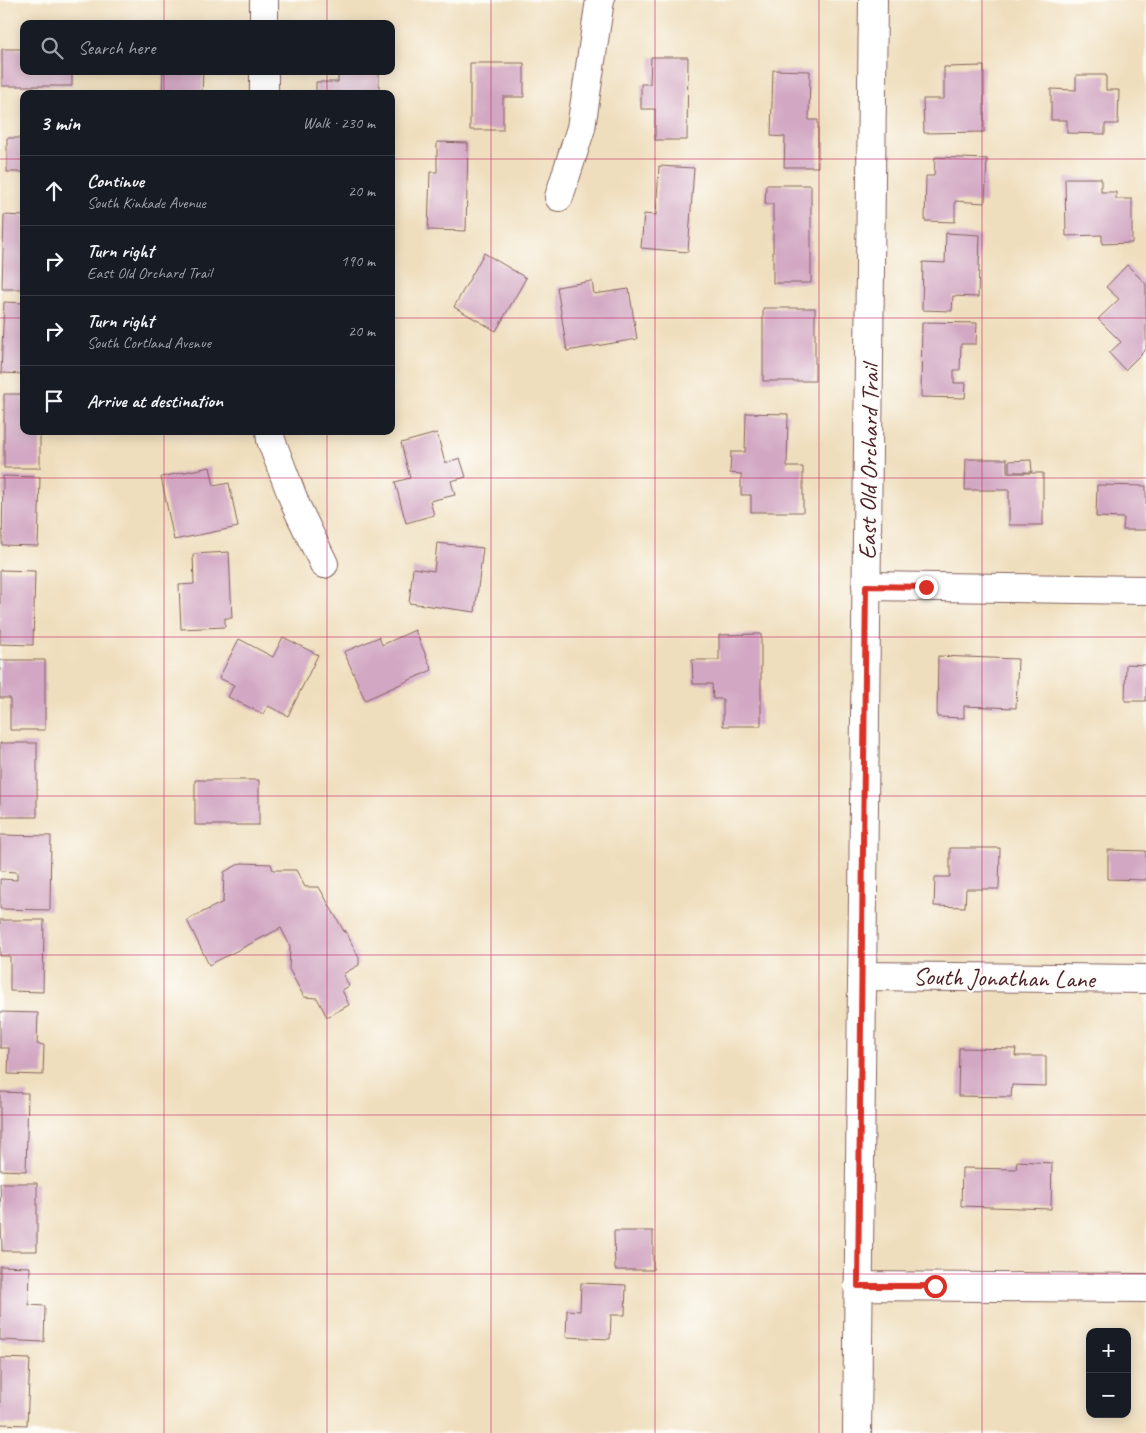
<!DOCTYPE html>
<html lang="en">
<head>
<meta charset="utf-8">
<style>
  :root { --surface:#171b24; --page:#242831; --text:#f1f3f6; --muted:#9ea1a6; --line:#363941 }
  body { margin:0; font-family:Caveat,sans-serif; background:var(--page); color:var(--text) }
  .controls { position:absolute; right:15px; bottom:15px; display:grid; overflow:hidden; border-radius:10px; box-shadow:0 2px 12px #0003 }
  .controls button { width:45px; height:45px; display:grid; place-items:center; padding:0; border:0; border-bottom:1px solid var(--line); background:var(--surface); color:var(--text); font:25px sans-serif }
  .stop { position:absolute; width:15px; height:15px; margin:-11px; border:4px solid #d93025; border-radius:50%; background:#fff }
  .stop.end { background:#d93025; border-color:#fff; box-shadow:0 1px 5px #0008 }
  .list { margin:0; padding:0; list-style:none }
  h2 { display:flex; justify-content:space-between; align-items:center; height:65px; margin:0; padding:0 20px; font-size:21px }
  h2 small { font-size:16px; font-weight:400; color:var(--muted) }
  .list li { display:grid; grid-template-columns:32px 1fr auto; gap:15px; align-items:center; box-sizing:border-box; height:70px; padding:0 20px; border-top:1px solid var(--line) }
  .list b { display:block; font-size:19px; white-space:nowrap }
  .list p { margin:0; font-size:16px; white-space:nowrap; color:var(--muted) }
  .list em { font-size:16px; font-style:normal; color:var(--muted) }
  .icon { flex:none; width:28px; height:28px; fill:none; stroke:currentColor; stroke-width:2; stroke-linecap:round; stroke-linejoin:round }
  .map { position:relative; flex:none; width:1146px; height:1433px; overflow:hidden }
  .search { position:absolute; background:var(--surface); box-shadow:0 2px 12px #0003; left:20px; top:20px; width:375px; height:55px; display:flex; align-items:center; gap:12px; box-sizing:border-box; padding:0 18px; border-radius:10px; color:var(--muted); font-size:19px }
  .panel { position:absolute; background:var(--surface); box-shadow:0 2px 12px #0003; left:20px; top:90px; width:375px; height:345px; border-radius:10px }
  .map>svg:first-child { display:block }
  .building { fill:#d2a7c3 }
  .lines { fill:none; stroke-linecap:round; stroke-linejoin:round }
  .street-casing { stroke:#84625e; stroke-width:30 }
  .street { stroke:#fff; stroke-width:28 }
  .route { stroke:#d93025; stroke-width:6 }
  .grid { fill:none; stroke:#c2185b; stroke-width:1; stroke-opacity:0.55 }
  .labels { text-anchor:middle; stroke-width:4.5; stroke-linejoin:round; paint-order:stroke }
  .street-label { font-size:25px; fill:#4a1f2b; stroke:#fdfcf7 }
</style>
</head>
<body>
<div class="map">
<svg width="1146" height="1433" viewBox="0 0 1146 1433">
  <rect width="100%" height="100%" fill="#fdfcf7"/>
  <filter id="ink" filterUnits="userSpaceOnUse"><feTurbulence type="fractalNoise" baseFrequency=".02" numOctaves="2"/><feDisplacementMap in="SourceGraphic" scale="10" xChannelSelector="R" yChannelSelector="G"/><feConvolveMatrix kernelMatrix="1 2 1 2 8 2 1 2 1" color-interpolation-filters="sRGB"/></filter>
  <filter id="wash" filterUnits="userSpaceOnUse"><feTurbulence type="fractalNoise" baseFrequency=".0096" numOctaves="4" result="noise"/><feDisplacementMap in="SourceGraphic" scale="20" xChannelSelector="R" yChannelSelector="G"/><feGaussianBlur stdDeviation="1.12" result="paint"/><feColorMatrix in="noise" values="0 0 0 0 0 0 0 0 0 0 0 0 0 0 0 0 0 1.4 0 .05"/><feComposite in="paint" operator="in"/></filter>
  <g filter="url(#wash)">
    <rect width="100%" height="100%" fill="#efdebd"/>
    <g id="blocks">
      <path class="building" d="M2,49h22v22h48v15h-70z
        M651,57h37l-1,83h-32v-31h-14v-25h9z
        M470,63h54v34h-21v33h-33z
        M984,66v66l-60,1 -1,-34h21v-32z
        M773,70l37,1 -1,49h9v47h-34l1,-30 -14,-1z
        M163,71h40l-1,23h-40z
        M338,71h41v23h-63v-12h22z
        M1076,75h30v15h13l-1,34h-13v10l-38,-1v-13h-16v-31l25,1z
        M7,138h17v34h-17z
        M437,142l31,1 -2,88 -38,-1 2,-58h7z
        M935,157l52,2 -2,44 -30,-2v21l-30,-1 1,-45h8z
        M659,166l35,2 -6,84 -47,-4 3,-34 12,1z
        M1065,178h36v14h15v7h16v44l-30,1v-9l-36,1z
        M766,185h45v98h-38v-79h-8z
        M4,215l20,1v73h-22z
        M946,233l34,2 -2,62 -25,-1 -1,15 -30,-1 1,-48 22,1z
        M484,253l42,25 -30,53 -42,-24z
        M1127,265l19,19v65l-21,21 -16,-17 12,-11 -23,-23 21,-20 -13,-12z
        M592,281l2,13 35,-5 8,50 -70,12 -10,-64z
        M4,302l20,1v71l-23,-1z
        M763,308h52v73h-52z
        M922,322l55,1 -1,21h-15l-1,26h-6v13h12l-1,15 -44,-1z
        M4,394h20v37h16v37h-36z
        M746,413l42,1 -1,53h16v45h-52v-17h-10v-21l-11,-1 1,-21h14z
        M437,433l8,30 15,-5 6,19 -15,4 4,14 -25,6 4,14 -28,8 -11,-41 15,-4 -9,-35z
        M966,459h41v14h36v52h-34v-35h-44z
        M1031,460l1,12h-23v-11z
        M210,467l4,19 15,-3 9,44 -64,13 -13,-63z
        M3,476l37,1 -2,69 -36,-1z
        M1097,485l49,1v44h-23l1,-12 -28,-1z
        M437,543l46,5 -8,64 -66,-9 4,-35 21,3z
        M229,552l3,66h-7v9l-44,2 -2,-44 15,-1 -1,-30z
        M0,570l35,1 -2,74 -33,-1z
        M415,630l17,40 -67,30 -21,-48 35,-15 3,8z
        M761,634v92h-38v-27h-10l-1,-15h-19l-1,-24h27v-25z
        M283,637l35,18 -30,61 -20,-10 -5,8 -35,-17 6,-12 -15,-7 20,-39 34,18z
        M938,656l80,3 -2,49 -52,-2v12l-27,-1z
        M0,660h45v70h-35v-32h-10z
        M1126,664l20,1v36h-21z
        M0,743h37v74h-37z
        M195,780h64v45h-64z
        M0,835l51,1 -1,74 -50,-1v-30l17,1v-8l-17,-1z
        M950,848h50l-1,41h-33l-1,18 -31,-1 1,-29h15z
        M1108,850l38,1v29l-38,-1z
        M241,863l30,1 2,6h23l9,17h14l26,46v-3l14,28v7l-16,9 6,12 -7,4 7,15 -22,12 -10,-19 -13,-1 -15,-28 1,-23 -9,-18 -72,37 -22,-45 36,-18 1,-30z
        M0,920h44l-1,72 -33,-1v-35h-10z
        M0,1012l38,1 -1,31 7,1 -1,30 -35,-1 1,-26h-9z
        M959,1048l57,1 -1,7h31v30l-34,-1 -1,12 -53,-1z
        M0,1092l28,1 -2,78 -26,-1z
        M1017,1161l35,2 -1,46 -90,-3 1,-38 54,1z
        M0,1183h37v68h-35z
        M614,1231h39v39h-38z
        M0,1266l30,1 -1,38 16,1 -1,36 -44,-2z
        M581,1283l45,2 -1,30h-14l-1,24 -44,-2 1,-27 13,1z
        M0,1358l30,1 -3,66 -27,-1z"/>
    </g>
  </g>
  <g filter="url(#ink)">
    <use href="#blocks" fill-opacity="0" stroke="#84625e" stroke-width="1"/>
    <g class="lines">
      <defs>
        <path id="street" d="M264,24v-24
          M264,94v-23
          M559,197l22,-69 19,-128
          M270,431l1,9 25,66 28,58
          M866,586l280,4
          M862,976l284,3
          M858,1286l288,2
          M857,1433l16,-1433"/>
      </defs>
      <use href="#street" class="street-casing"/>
      <use href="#street" class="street"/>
    </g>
  </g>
  <g class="lines" filter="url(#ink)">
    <path class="route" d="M926,587l-60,-1 -8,700h77"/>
  </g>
  <path class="grid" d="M164,0v24M327,0v24M491,0v1433M655,0v1433M819,0v1433M982,0v1433M164,71v23M327,71v23M0,159h24M391,159h755M0,318h24M391,318h755M164,431v1002M327,431v1002M0,478h1146M0,637h1146M0,796h1146M0,955h1146M0,1115h1146M0,1274h1146"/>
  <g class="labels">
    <g class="street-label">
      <text transform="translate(868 462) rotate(-89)" y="9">East Old Orchard Trail</text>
      <text transform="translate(1004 977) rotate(1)" y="9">South Jonathan Lane</text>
    </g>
  </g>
</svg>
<div class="controls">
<button>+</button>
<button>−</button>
</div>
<div class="stop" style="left:935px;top:1286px"></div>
<div class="stop end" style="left:926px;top:587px"></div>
<div class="search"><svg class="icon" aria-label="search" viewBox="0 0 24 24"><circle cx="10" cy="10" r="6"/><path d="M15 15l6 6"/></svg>Search here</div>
<section class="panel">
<h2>3 min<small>Walk · 230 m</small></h2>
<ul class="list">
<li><svg class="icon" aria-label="ahead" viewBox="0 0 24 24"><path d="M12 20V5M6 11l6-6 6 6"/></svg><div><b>Continue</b><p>South Kinkade Avenue</p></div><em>20 m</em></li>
<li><svg class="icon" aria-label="right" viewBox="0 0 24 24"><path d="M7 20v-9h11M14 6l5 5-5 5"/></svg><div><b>Turn right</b><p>East Old Orchard Trail</p></div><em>190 m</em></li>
<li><svg class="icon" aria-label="right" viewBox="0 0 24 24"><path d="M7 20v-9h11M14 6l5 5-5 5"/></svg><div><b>Turn right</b><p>South Cortland Avenue</p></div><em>20 m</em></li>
<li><svg class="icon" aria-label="arrive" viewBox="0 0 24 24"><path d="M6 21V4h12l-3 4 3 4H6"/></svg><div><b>Arrive at destination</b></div></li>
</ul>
</section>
</div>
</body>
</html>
